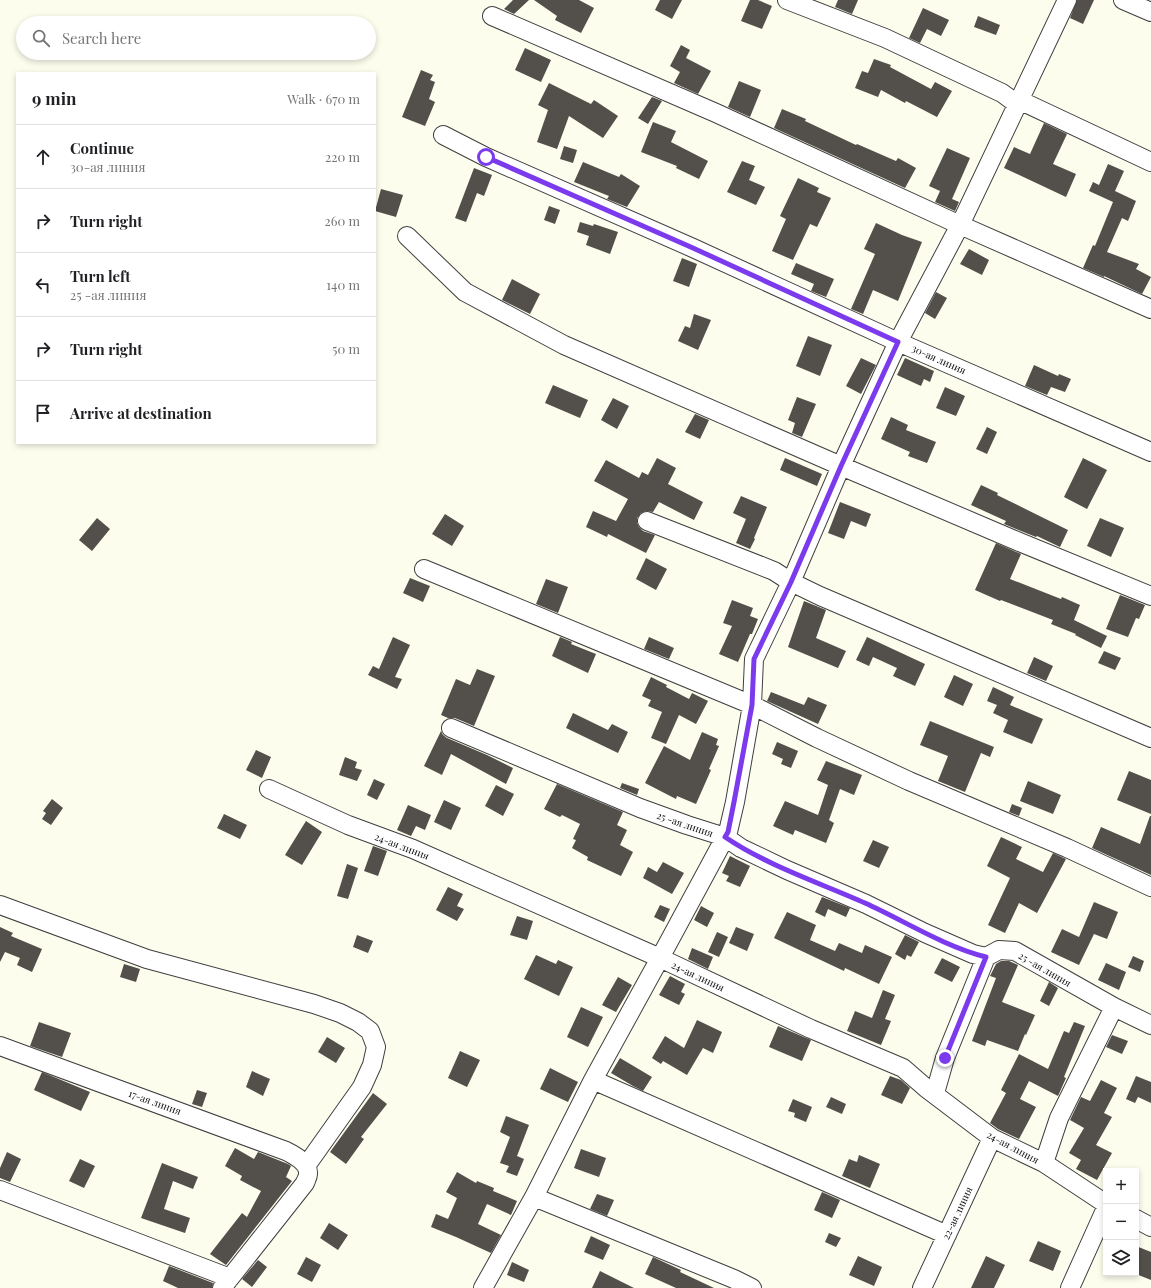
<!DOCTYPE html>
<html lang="en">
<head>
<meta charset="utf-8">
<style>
  :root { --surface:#fff; --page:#f6f6f6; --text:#202124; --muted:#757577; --line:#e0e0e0 }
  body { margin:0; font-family:"Playfair Display",serif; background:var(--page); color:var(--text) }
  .controls { position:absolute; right:12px; bottom:12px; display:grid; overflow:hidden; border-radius:0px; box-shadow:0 2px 6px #0003 }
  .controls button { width:36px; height:36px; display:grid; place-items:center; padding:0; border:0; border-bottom:1px solid var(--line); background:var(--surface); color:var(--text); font:20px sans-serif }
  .stop { position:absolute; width:12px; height:12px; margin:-9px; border:3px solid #7c3aed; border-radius:50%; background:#fff }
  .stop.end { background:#7c3aed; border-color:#fff; box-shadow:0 1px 4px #0008 }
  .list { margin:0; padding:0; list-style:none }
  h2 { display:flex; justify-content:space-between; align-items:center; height:52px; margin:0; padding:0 16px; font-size:17px }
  h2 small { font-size:13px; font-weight:400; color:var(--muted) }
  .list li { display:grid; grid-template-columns:26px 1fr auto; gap:12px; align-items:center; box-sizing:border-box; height:64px; padding:0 16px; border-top:1px solid var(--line) }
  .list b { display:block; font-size:15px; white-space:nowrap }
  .list p { margin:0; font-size:13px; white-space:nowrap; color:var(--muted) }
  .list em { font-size:13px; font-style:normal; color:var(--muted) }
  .icon { flex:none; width:22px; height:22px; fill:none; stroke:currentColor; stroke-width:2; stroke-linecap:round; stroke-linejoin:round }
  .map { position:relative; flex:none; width:1151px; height:1288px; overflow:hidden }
  .search { position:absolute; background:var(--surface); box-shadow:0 2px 6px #0003; left:16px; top:16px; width:360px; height:44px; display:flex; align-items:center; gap:10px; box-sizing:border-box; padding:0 14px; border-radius:22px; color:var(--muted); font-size:15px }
  .panel { position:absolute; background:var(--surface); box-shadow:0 2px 6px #0003; left:16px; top:72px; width:360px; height:372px; border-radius:0px }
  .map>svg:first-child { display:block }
  .building { fill:#534f4a }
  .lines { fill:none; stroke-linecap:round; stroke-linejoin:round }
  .minor-casing { stroke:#3f3f3f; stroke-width:20 }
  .minor { stroke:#fff; stroke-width:18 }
  .route { stroke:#7c3aed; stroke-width:5 }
  .labels { text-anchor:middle; stroke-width:4; stroke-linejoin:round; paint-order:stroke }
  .street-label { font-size:10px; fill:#0c0c0c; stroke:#fff }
</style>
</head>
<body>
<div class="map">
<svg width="1151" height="1288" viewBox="0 0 1151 1288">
  <rect width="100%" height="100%" fill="#fdfdee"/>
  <path class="building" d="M513,0h16l-15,14 -10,-5z
    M534,0h45l15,8 -13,25 -26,-13 2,-4z
    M660,0h22l-10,19 -17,-9z
    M750,0h8l14,6 -10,23 -21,-8z
    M838,0h20l-6,14 -17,-7z
    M1077,0h17l-11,24 -13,-6z
    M923,8l26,12 -8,16 -14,-7 -7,14 -11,-5z
    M978,16l22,9 -4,10 -22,-8z
    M681,45l9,5 -4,8 25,13 -13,23 -24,-11 6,-11 -10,-6z
    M525,48l26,12 -10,22 -26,-12z
    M874,59l17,6 -1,2 41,22 4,-7 17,9 -15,26 -31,-16 -1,2 -24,-13 -3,7 -23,-9 7,-17 6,2z
    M421,70l12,5 -3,5 5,2 -6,17 6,3 -10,24 -23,-9z
    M739,81l22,9 -11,27 -22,-10z
    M549,83l42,21 3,-4 24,16 -15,22 -34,-22 -12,33 -20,-7 11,-32 -10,-5z
    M652,97l10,4 -14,23 -10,-6z
    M782,109l24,10 -1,2 51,24 1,-1 39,17 2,-3 18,10 -11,20 -131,-60z
    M653,122l23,9 -5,11 37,19 -9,18 -23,-11 1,-2 -36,-14z
    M1044,123l23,11 -14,30 23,10 -10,23 -62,-29 10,-21 16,7z
    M564,146l13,4 -4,13 -13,-4z
    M947,148l23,10 -18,41 7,3 -4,9 -20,-9 5,-11 -11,-5z
    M742,161l13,5 -6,14 16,7 -9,18 -29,-13z
    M583,162l36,15 2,-3 19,12 -13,21 -20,-8 2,-3 -35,-14z
    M1108,164l16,7 -9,20 21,10 -8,20 -6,-3 -15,34 32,12 -3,5 15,8 -9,17 -38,-18v1l-21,-9 10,-23 2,1 18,-44 -24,-11 4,-9 6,3z
    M474,168l18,7 -8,21 -7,-3 -11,29 -11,-4z
    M798,178l21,10 -2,4 14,6 -14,29 -7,-3 -17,36 -21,-9 14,-32 -6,-3z
    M381,189l22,6 -7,22 -21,-6z
    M549,206l11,4 -5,14 -11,-4z
    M580,222l13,4 1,-2 24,8 -8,22 -24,-9 3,-9 -12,-4z
    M876,223l26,12 20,7 -24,59 -25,-11 -10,24 -12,-5 24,-55 -11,-5z
    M969,249l20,11 -7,15 -22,-11z
    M682,258l15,6 -8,23 -16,-6z
    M796,263l38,16 -8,18 -15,-6 3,-7 -23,-10z
    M512,279l28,15 -10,20 -28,-14z
    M936,292l11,6 -12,21 -10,-6z
    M694,314l17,6 -13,30 -20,-9 7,-15 5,2z
    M808,336l24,9 -12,31 -24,-10z
    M861,358l15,7 -15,29 -15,-8z
    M905,358l29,13 -4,11 -6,-3 -3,7 -24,-11z
    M1034,365l24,11 1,-2 12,5 -6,13 -14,-5 -4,8 -22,-9z
    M553,385l35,15 -8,18 -35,-15z
    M945,387l20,9 -9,20 -20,-8z
    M797,397l19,7 -14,33 -10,-4 3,-10 -7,-3z
    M613,398l16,8 -12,23 -16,-9z
    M695,414l14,6 -9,19 -15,-7z
    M891,417l17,8 -2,5 30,12 -9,21 -19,-7 2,-4 -29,-13z
    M987,427l10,5 -10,22 -11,-5z
    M657,458l19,10 -8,16 35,18 -9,18 -35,-18 -6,10 -7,-1 -5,2 -4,5v5l2,4 4,4 12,4 -9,18 -38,-19 -1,3 -21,-10 7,-16 23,10 12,-22 -34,-18 12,-21 33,18 3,-6 6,3z
    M785,458l37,16 -5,12 -37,-16z
    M1083,458l24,12 -20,39 -23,-12z
    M981,485l17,8 -1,2 71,35 -8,17 -23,-11 -1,1 -32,-13 2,-3 -35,-16z
    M741,496l26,11 -13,31 1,1 -5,10 -14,-6 10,-24 -13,-6z
    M840,502l31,12 -5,13 -15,-6 -7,18 -16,-6z
    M445,514l19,12 -12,20 -20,-12z
    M97,518l13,11 -18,22 -13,-11z
    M1100,518l24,10 -13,29 -24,-11z
    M996,543l25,11 -11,25 51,20 1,-2 18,8 -6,15 33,16 -6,12 -26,-13 1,-1 -25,-10 2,-4 -52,-20 -1,1 -25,-11z
    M646,558l21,11 -11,21 -20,-11z
    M410,578l20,8 -7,16 -20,-9z
    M546,579l22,8 -10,26 -22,-9z
    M1120,595l25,10 -6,14 -3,-1 -8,19 -22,-8z
    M732,600l21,8 -3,8 8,3 -6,15h-2l-12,28 -19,-8 13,-28 -9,-3z
    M804,601l22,9 -10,28 30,13 -8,17 -50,-21z
    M393,637l17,8 -15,32 7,2 -5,10 -29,-14 5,-9 6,3z
    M560,637l12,5 -1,2 25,10 -8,19 -36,-17z
    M649,637l25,11 -5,11 -25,-10z
    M867,637l58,27 -10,22 -22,-10 4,-8 -24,-11 -4,9 -13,-6z
    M1104,651l17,7 -6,12 -17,-7z
    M1034,657l19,9 -7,15 -19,-8z
    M477,669l18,7 -21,50 -19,-8h-7l-7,-3 15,-36 14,6z
    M954,675l19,9 -10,22 -19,-9z
    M651,677l16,8 -1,2 23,12 3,-6 16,8 -12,23 -17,-9 -13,29 -15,-6 11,-26 -14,-6 3,-6 -9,-4z
    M993,687l21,10 -4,8 33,14 -11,25 -29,-12 5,-12 -15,-7 4,-8 -10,-4z
    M771,692l33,13 4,-8 19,8 -9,19 -51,-23z
    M573,713l35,17 4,-6 16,8 -10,21 -52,-25z
    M930,721l64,26 -4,10 -9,-4 -16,39 -27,-11 10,-25 -28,-11z
    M441,731l2,4 4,3 40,17 26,13 -7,16 -55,-30 -9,21 -18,-9z
    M702,732l16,7 -2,6 3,1 -10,23 2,1 -15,34 -19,-8 -1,3 -31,-16 19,-37 26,14z
    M777,742l21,9 -7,17 -10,-4 2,-5 -11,-5z
    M256,750l15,7 -9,21 -16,-8z
    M345,757l12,5 -2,6 7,2 -5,11 -18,-6z
    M826,761l36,14 -8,20 -14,-6 -11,31 5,3 -8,20 -31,-13 -2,5 -20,-9 12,-25 33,14 10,-30 -11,-5z
    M1129,771l22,9v34l-34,-14z
    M374,779l11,5 -8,16 -10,-5z
    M1028,781l33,14 -8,19 -33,-13z
    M622,783l17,6 -2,6 -17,-7z
    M557,784l66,28 -6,13 10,5 -7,15 13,7 -12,24 -34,-16 1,-3 -16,-9 4,-8 -3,-1 7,-15 -18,-9 -2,2 -16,-8z
    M496,785l18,9 -11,22 -18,-10z
    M52,799l11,9 -12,17 -9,-6 4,-6 -3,-2z
    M444,800l17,8 -10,22 -17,-8z
    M1012,804l10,4 -3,8 -10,-4z
    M408,805l23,10 -6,15 -9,-4 -5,10 -14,-6z
    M224,814l23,11 -7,14 -23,-11z
    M1150,816h1v59l-59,-27 9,-21 39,17z
    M306,821l16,11 -20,33 -17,-10z
    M1001,837l21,10 -6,12 27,13 10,-19 13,6 -29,54 -18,-10 -14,30 -17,-8 22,-47 -23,-12z
    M873,840l16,7 -10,21 -16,-7z
    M373,846l14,5 -9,25 -14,-5z
    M730,856l20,10 -10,21 -14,-6 3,-5 -7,-3z
    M663,862l21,11 -12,21 -29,-16 5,-11 9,5z
    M347,864l11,4 -10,31 -11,-3z
    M448,887l15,7 -6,12 7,3 -7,12 -21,-11z
    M822,897l28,11 -4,9 -18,-8 -3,8 -10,-5z
    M1094,902l24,10 -11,27 -13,-5 -15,31 -28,-13 11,-23 17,8z
    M660,905l10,4 -6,13 -10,-5z
    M701,906l13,7 -7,14 -13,-7z
    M787,912l29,13 -6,15 25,11 4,-8 23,10 3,-8 27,12 -13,27 -34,-16 -1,3 -70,-33z
    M517,916l16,5 -6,19 -17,-5z
    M0,927l13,6 -2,3 31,13 -10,23 -15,-7 3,-7 -15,-6 -5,10z
    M736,927l18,7 -7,17 -18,-8z
    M717,932l11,5 -9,20 -11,-5z
    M357,935l16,6 -5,12 -15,-6z
    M905,935l14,7 -8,15 -4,-2 -2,5 -10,-6z
    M692,948l21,9 -5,12 -20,-10z
    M536,955l20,9 2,-4 15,7 -14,29 -35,-17z
    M1133,956l11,5 -4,11 -12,-5z
    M942,958l18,9 -8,15 -18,-9z
    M1001,961h8l9,4 -16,37 33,13 -9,20 -1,-1 -7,17 -31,-11 -2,6 -13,-5 24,-63 -6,-2 6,-12z
    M1106,963l20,9 -7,18 -21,-10z
    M124,964l16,5 -4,13 -16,-5z
    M670,976l15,8 -4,8 4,2 -6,11 -20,-10z
    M618,977l14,8 -16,27 -14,-7z
    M1049,982l9,6 -9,18 -9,-5z
    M883,990l12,5 -10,24 6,2 -10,24 -34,-14 8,-20 17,7z
    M581,1007l22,10 -15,30 -21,-10z
    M697,1020l25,12 -9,21 -10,-5 -16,27 -24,-14 -2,3 -9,-6 13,-22 19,12z
    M39,1022l32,11 -9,24 -32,-11z
    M1074,1022l11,4 -21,51 2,1 -8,18 -29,-15 -9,18 16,8 -17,32 -21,-10 -8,-6 16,-30 -5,-3 18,-36 29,15 16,-38 5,2z
    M778,1026l33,14 -9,21 -33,-14z
    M1112,1035l16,6 -6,13 -16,-7z
    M327,1037l18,11 -9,15 -18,-11z
    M460,1051l20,9 -13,27 -19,-9z
    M620,1058l32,19 -9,14 -10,-5 -22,-13z
    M550,1068l28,14 -10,20 -28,-13z
    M252,1071l18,8 -7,17 -17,-9z
    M42,1072l48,20 -9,19 -47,-21z
    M890,1076l11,4 9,8 -8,16 -21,-9z
    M1136,1076l15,6v21l-13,-6 -3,6 -9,-4z
    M1101,1080l16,8 -13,25 8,4 -16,28 16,8 -15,27 -21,-11 5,-9 -12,-7 15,-25 -14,-8 11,-23 9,4z
    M197,1090l10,3 -5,14 -10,-3z
    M373,1093l14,11 -26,33 3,2 -18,25 -16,-12z
    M831,1097l15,7 -4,10 -16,-7z
    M793,1099l19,8 -6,15 -12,-5 1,-4 -7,-2z
    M506,1116l23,9 -12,31 7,3 -7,17 -11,-4 3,-6 -9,-3 10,-26 -10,-5z
    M235,1148l19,11 4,-7 30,12 3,2 -5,11 6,4 -66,84 -16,-11 32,-41 5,4 14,-26 -21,-11 2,-4 -17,-10z
    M581,1149l25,9 -7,19 -25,-9z
    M7,1152l14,7 -11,23 -10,-4v-10z
    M859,1155l21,9 -10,24 -28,-12 7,-17 8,3z
    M80,1159l15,7 -11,22 -15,-7z
    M162,1163l36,14 -5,12 -20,-8 -9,28 26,9 -5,15 -44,-15z
    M457,1172l19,11 1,-2 17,7 -1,3 24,10 -6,14 -24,-11 -9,20 23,11 -10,18 -35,-16 -25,-10 5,-13 12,5 9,-21 -11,-6z
    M822,1192l18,8 -8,18 -18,-8z
    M597,1194l17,6 -7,16 -17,-7z
    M329,1223l19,12 -10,15 -18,-12z
    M829,1233l12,5 -5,9 -11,-5z
    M591,1236l19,9 -7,15 -19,-8z
    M1038,1241l23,10 -8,20 -24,-10z
    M1136,1246l15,6v28l-15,-6z
    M858,1256l24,11 -8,19 -25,-11z
    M986,1256l19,9 -11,23h-23z
    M306,1257l15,8 -9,17 -15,-8z
    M653,1257l28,13 -1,2 34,16h-38l-31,-14z
    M258,1260l9,7 -15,20 -10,-8z
    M512,1262l17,8 -5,12 -17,-7z
    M169,1266l44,17 -1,5h-34l-15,-7z
    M600,1271l34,17h-42z"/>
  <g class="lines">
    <defs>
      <path id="minor" d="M787,0l98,38 117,55 15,11
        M1123,0l28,12
        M492,16l224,97 244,112 191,84
        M1019,100l132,62
        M443,135l43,22 207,91 205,94 253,110
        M407,236l58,56 99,53 277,121 176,75 134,55
        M647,521l127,50 17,11 29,14 331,142
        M424,569l328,136 65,33 92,43 158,67 84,39
        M451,728l189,80 47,17 38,12 16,11 46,22 79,34 59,29 48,21 13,3 13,-7 16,1 99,56 37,18
        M269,789l79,36 65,24 247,109 151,71 92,39 23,20 66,50 52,25 62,41
        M0,905l147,54 167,45 26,9 18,9 12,9 6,16 -4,18 -10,22 -56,79
        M0,1046l286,105c8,4 23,12 22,23 0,3 -2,6 -3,9l-83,105
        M593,1080l354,155
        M935,1093l10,-35 41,-101
        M1044,1163l15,-45 55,-111
        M0,1190l230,88
        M534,1197l200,82 18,9
        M1136,1219l15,8
        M483,1288l51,-91 59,-117 67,-122 68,-126 7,-30 17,-97 2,-46 37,-77 50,-116 57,-124 62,-117 107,-225
        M922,1288l70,-150
        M1070,1288l36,-80"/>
    </defs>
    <use href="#minor" class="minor-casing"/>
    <use href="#minor" class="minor"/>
  </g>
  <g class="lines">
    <path class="route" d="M486,157l207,91 205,94 -57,124 -50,116 -37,77 -2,46 -18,97 -6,30 -3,5c41,28 95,46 140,66 40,18 78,43 121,54l-41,101"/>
  </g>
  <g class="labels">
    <g class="street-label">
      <text transform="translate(939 359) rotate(24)" y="4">30-ая линия</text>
      <text transform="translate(685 824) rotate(19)" y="4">25 -ая линия</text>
      <text transform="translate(402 846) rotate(21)" y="4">24-ая линия</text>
      <text transform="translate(1045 969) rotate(30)" y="4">25 -ая линия</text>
      <text transform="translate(698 976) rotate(25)" y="4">24-ая линия</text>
      <text transform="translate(155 1102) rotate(20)" y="4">17-ая линия</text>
      <text transform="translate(1013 1147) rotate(28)" y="4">24-ая линия</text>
      <text transform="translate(957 1213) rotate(-65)" y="4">22-ая линия</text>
    </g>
  </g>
</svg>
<div class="controls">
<button>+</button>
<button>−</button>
<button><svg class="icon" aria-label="layers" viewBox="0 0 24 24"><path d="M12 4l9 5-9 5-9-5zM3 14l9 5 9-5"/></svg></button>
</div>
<div class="stop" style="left:486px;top:157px"></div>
<div class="stop end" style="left:945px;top:1058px"></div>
<div class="search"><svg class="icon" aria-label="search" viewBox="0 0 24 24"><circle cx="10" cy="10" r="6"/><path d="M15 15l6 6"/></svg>Search here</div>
<section class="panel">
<h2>9 min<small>Walk · 670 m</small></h2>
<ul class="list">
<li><svg class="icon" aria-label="ahead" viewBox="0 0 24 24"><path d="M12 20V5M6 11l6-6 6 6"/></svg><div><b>Continue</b><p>30-ая линия</p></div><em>220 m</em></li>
<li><svg class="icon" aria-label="right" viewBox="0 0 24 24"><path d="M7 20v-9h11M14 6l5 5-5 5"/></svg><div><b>Turn right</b></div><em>260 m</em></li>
<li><svg class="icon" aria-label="left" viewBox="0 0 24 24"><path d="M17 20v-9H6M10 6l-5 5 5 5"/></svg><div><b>Turn left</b><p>25 -ая линия</p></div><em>140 m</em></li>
<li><svg class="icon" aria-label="right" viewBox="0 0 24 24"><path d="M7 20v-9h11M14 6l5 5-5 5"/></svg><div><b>Turn right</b></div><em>50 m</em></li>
<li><svg class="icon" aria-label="arrive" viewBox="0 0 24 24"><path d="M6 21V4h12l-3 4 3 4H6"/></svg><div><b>Arrive at destination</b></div></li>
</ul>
</section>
</div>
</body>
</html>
